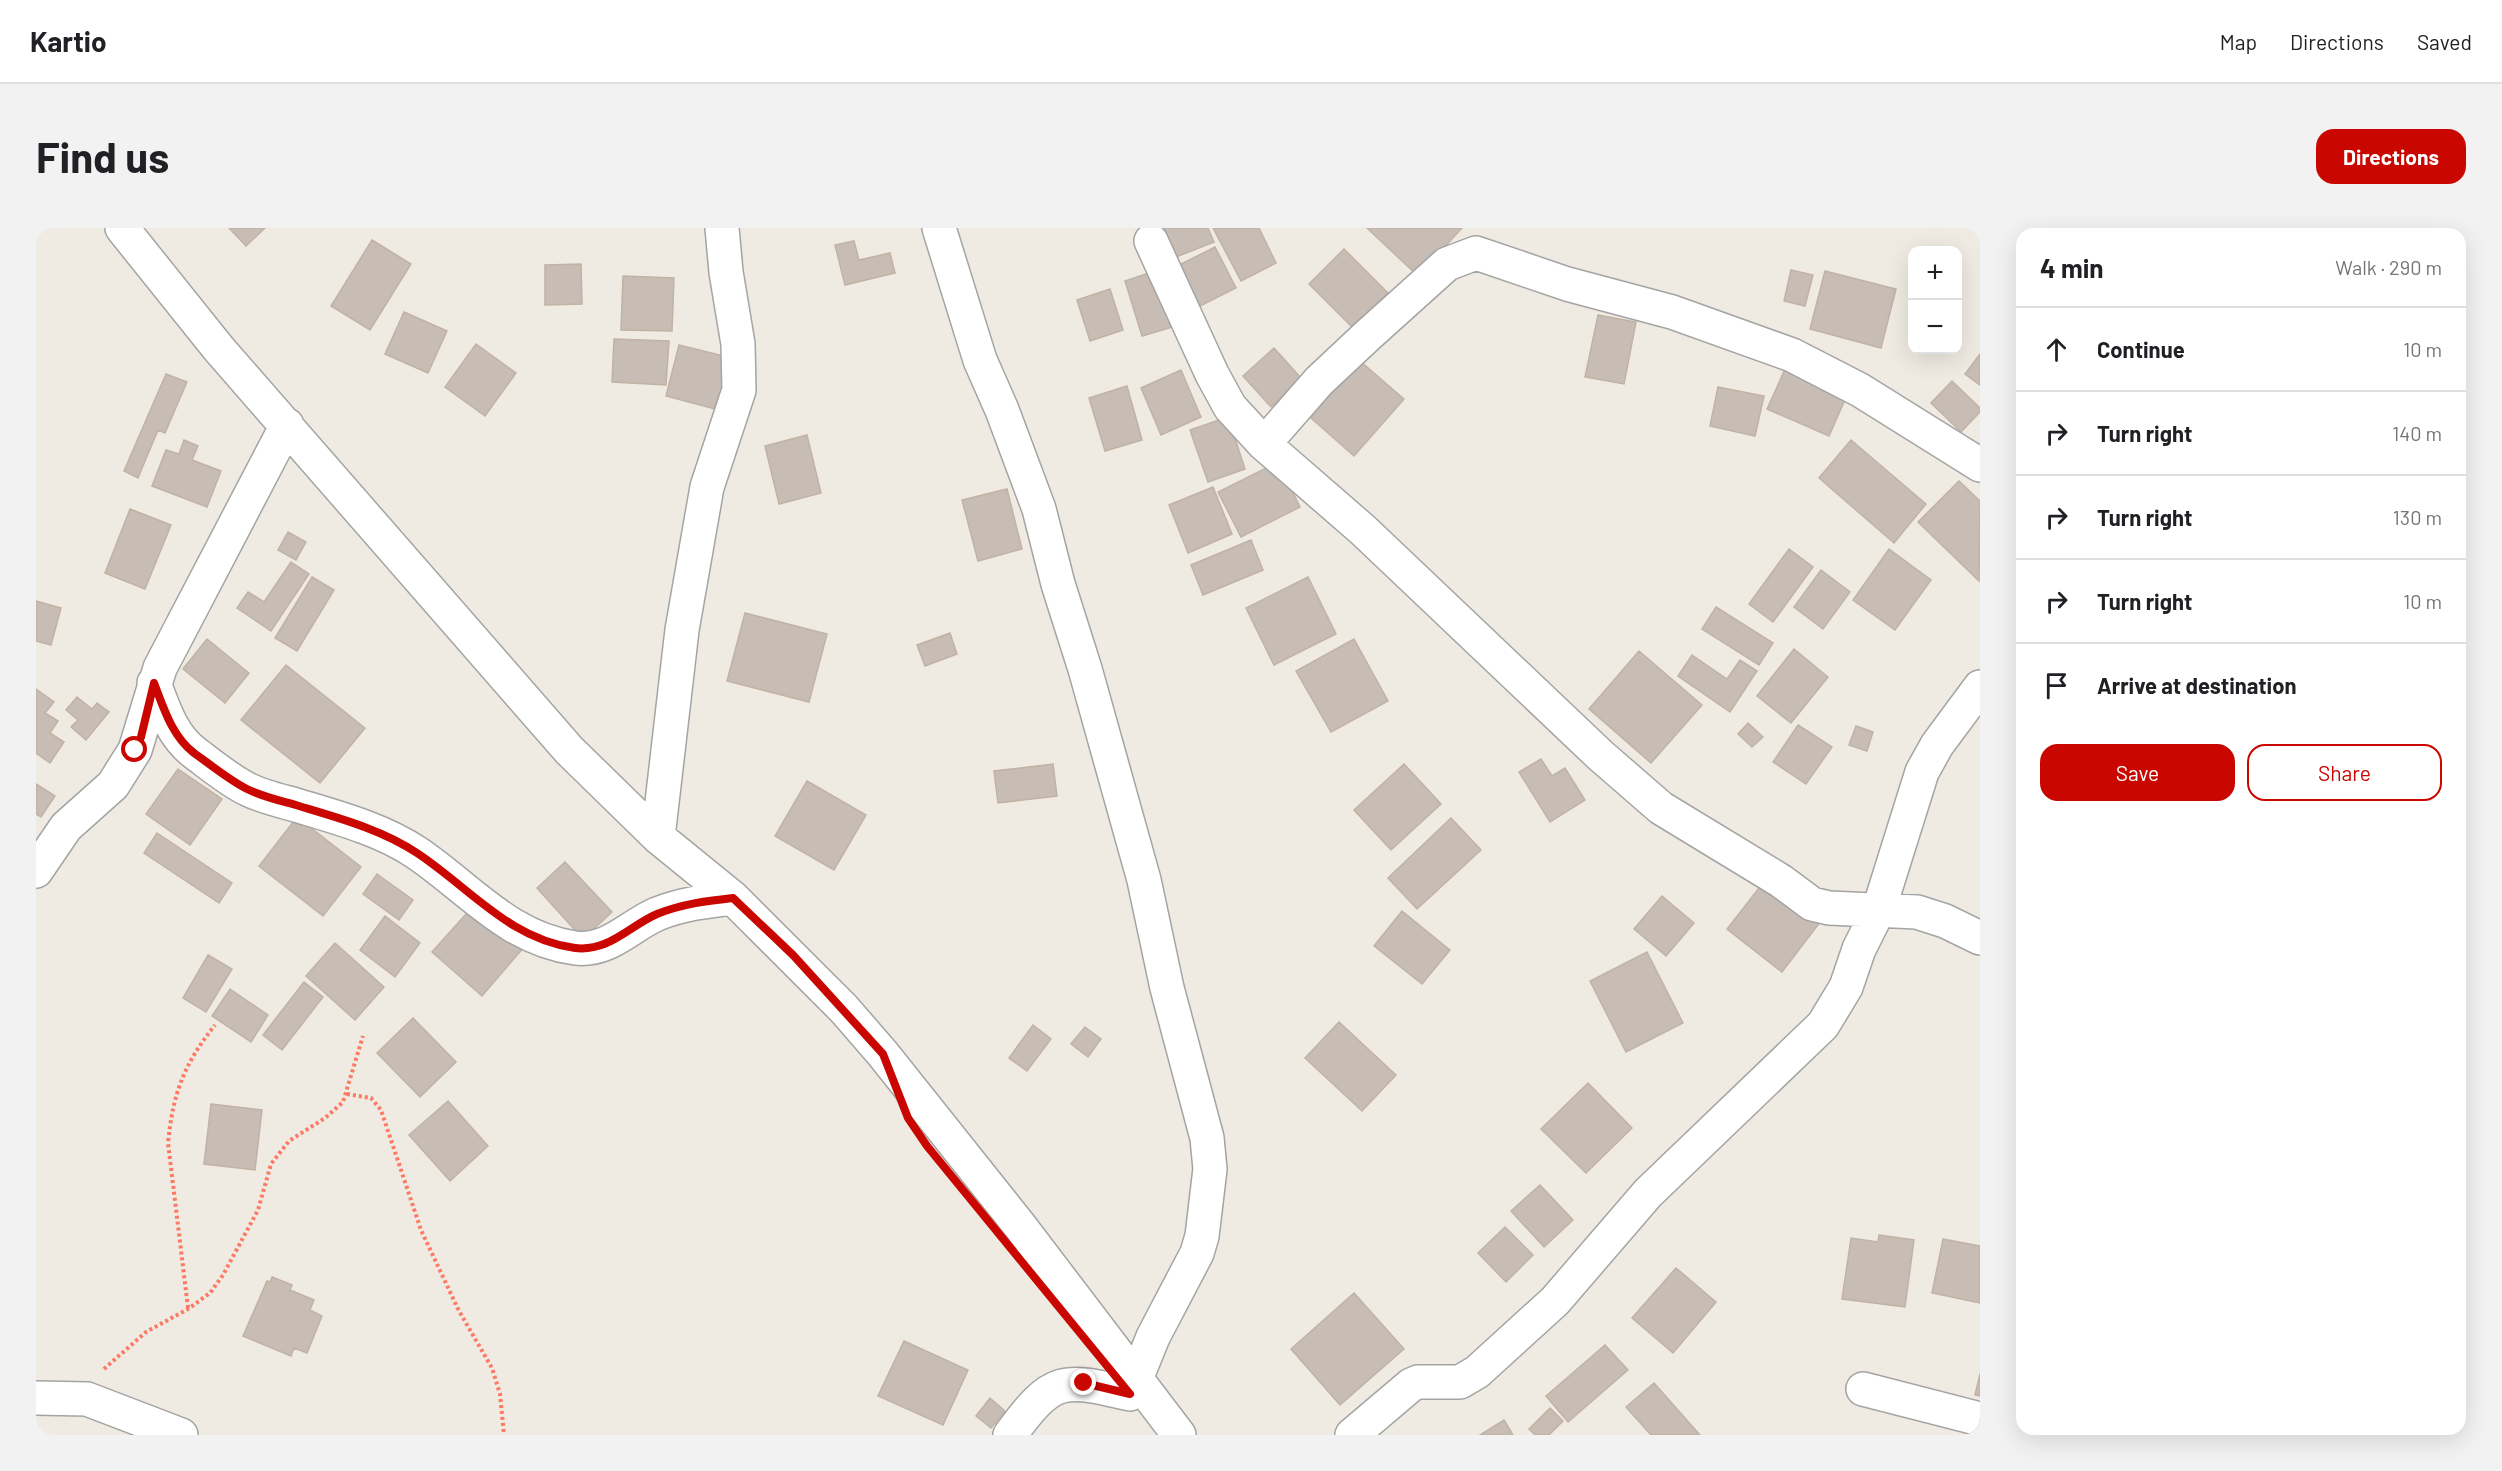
<!DOCTYPE html>
<html lang="en">
<head>
<meta charset="utf-8">
<style>
  :root { --surface:#fff; --page:#f2f2f2; --text:#202124; --muted:#757577; --line:#e0e0e0; --accent:#ca0600 }
  body { margin:0; font-family:Barlow,sans-serif; background:var(--page); color:var(--text) }
  .controls { position:absolute; right:18px; top:18px; display:grid; overflow:hidden; border-radius:12px; box-shadow:0 6px 24px #0002 }
  .controls button { width:54px; height:54px; display:grid; place-items:center; padding:0; border:0; border-bottom:2px solid var(--line); background:var(--surface); color:var(--text); font:30px sans-serif }
  .stop { position:absolute; width:18px; height:18px; margin:-14px; border:4px solid #ca0600; border-radius:50%; background:#fff }
  .stop.end { background:#ca0600; border-color:#fff; box-shadow:0 2px 6px #0008 }
  .list { margin:0; padding:0; list-style:none }
  h2 { display:flex; justify-content:space-between; align-items:center; height:78px; margin:0; padding:0 24px; font-size:26px }
  h2 small { font-size:20px; font-weight:400; color:var(--muted) }
  .list li { display:grid; grid-template-columns:39px 1fr auto; gap:18px; align-items:center; box-sizing:border-box; height:84px; padding:0 24px; border-top:2px solid var(--line) }
  .list b { display:block; font-size:22px; white-space:nowrap }
  .list em { font-size:20px; font-style:normal; color:var(--muted) }
  .actions { display:flex; gap:12px; padding:18px 24px }
  .actions a { flex:1; padding:14px 0; border:2px solid var(--accent); border-radius:18px; text-align:center; font-size:21px; color:var(--accent) }
  .actions .main { background:var(--accent); color:#fff }
  .icon { flex:none; width:33px; height:33px; fill:none; stroke:currentColor; stroke-width:2; stroke-linecap:round; stroke-linejoin:round }
  .map { position:relative; flex:none; width:1944px; height:1207px; overflow:hidden; border-radius:18px }
  header { display:flex; align-items:center; gap:36px; box-sizing:border-box; height:84px; padding:0 30px; background:var(--surface); border-bottom:2px solid var(--line) }
  header strong { font-size:28px }
  nav { display:flex; gap:33px; margin-inline-start:auto; font-size:21px }
  .intro { display:flex; align-items:center; justify-content:space-between; box-sizing:border-box; height:144px; padding:0 36px }
  h1 { margin:0; font-size:42px }
  .button { padding:15px 27px; border-radius:18px; background:var(--accent); color:#fff; font-size:21px; font-weight:700 }
  main { display:flex; gap:36px; padding:0 36px }
  aside { flex:1; background:var(--surface); border-radius:18px; box-shadow:0 6px 24px #0002 }
  .map>svg:first-child { display:block }
  .building { fill:#c7bdb5; stroke:#c1b2a4; stroke-width:1.5 }
  .lines { fill:none; stroke-linecap:round; stroke-linejoin:round }
  .minor-casing { stroke:#a4a4a4; stroke-width:36 }
  .path { stroke:#ff7863; stroke-width:4; stroke-dasharray:3 3; stroke-linecap:butt }
  .minor { stroke:#fff; stroke-width:33 }
  .route { stroke:#ca0600; stroke-width:8 }
</style>
</head>
<body>
<header>
<strong>Kartio</strong>
<nav><a>Map</a><a>Directions</a><a>Saved</a></nav>
</header>
<div class="intro"><h1>Find us</h1><a class="button">Directions</a></div>
<main>
<div class="map">
<svg width="1944" height="1207" viewBox="0 0 1944 1207">
  <rect width="100%" height="100%" fill="#efebe2"/>
  <path class="building" d="M193,0h36l-19,18z
    M1128,0h44l6,14 -38,15z
    M1177,0h46l17,35 -35,18z
    M1331,0h95l-44,48z
    M336,12l39,24 -41,66 -39,-24z
    M818,13l5,19 31,-7 5,20 -50,12 -10,-40z
    M1179,19l21,41 -36,18 -21,-41z
    M1308,21l44,44 -35,35 -44,-44z
    M545,36l1,40 -37,1v-40z
    M1125,41l18,56 -37,11 -17,-55z
    M1755,42l22,5 -8,31 -21,-5z
    M1789,43l71,18 -15,59 -71,-19z
    M587,48l51,2 -2,53 -51,-1z
    M1074,61l13,41 -33,11 -13,-41z
    M368,84l43,19 -19,42 -43,-19z
    M1562,87l38,7 -12,62 -39,-7z
    M578,111l55,2 -3,44 -54,-3z
    M440,116l40,29 -31,43 -40,-29z
    M643,117l53,13 -13,52 -53,-14z
    M1238,120l27,30 -30,29 -28,-31z
    M1316,126l52,45 -50,57 -51,-45z
    M1944,126v31l-15,-11z
    M1750,139l62,26 -19,43 -62,-27z
    M1145,142l20,47 -40,18 -20,-47z
    M130,146l21,8 -22,51 -7,-3 -20,48 -14,-7z
    M1916,153l28,27v4l-19,20 -30,-29z
    M1091,158l15,54 -37,11 -16,-53z
    M1682,159l46,9 -9,40 -45,-10z
    M1192,189l17,52 -37,13 -18,-52z
    M771,207l14,58 -42,11 -14,-58z
    M148,212l14,6 -6,14 29,11 -14,36 -55,-21 14,-36 13,4z
    M1815,212l75,64 -32,39 -75,-65z
    M1242,234l22,45 -59,30 -23,-45z
    M1923,253l21,20 -1,80 -61,-59z
    M1177,259l19,47 -44,19 -19,-48z
    M971,261l15,60 -44,12 -16,-61z
    M94,281l41,16 -26,64 -40,-16z
    M252,304l18,10 -10,18 -18,-10z
    M1215,312l12,30 -60,25 -12,-30z
    M1753,321l24,18 -40,55 -24,-18z
    M1853,321l42,31 -36,50 -42,-30z
    M255,334l18,12 -38,57 -34,-23 11,-16 16,10z
    M1785,342l29,22 -27,37 -29,-22z
    M276,349l22,13 -37,61 -22,-13z
    M1272,349l28,57 -62,31 -28,-57z
    M0,373l25,7 -10,37 -15,-4z
    M1680,379l57,36 -14,22 -57,-36z
    M709,385l82,21 -18,68 -82,-21z
    M914,405l7,21 -32,12 -8,-21z
    M171,411l42,34 -24,30 -42,-34z
    M1318,411l34,62 -57,31 -35,-61z
    M1758,421l34,28 -37,46 -34,-27z
    M1603,423l63,54 -51,58 -62,-54z
    M1656,427l35,24 13,-19 17,11 -27,41 -52,-36z
    M250,437l79,63 -45,55 -79,-63z
    M0,461l18,13 -9,11 13,8 -8,12 14,9 -14,21 -14,-10z
    M41,469l15,12 5,-6 12,9 -23,28 -15,-13 7,-7 -12,-10z
    M1712,495l15,14 -11,10 -14,-13z
    M1762,497l34,22 -26,37 -33,-22z
    M1820,498l17,6 -6,19 -18,-6z
    M1505,531l11,17 13,-8 20,32 -35,22 -31,-50z
    M1017,536l4,32 -59,7 -4,-32z
    M1368,536l37,40 -50,46 -37,-40z
    M142,541l44,30 -32,46 -44,-31z
    M771,553l59,34 -32,55 -59,-34z
    M0,556l19,12 -14,21 -5,-3z
    M261,589l64,50 -38,49 -64,-50z
    M1415,590l30,32 -64,59 -29,-31z
    M121,605l75,50 -13,20 -75,-50z
    M529,634l47,50 -29,27 -46,-51z
    M341,646l36,26 -14,20 -36,-26z
    M1730,651l55,42 -39,51 -55,-43z
    M1626,668l32,27 -28,33 -32,-27z
    M439,676l49,43 -42,49 -50,-44z
    M1366,683l48,39 -28,34 -48,-38z
    M349,688l35,27 -25,34 -35,-27z
    M299,715l49,44 -29,33 -49,-44z
    M1611,724l36,71 -57,29 -36,-71z
    M172,727l24,14 -26,43 -23,-14z
    M268,754l19,15 -41,53 -19,-15z
    M194,761l38,26 -17,27 -39,-26z
    M377,790l43,44 -36,35 -43,-44z
    M1303,794l57,53 -34,36 -57,-53z
    M997,797l18,14 -24,32 -18,-13z
    M1049,799l16,12 -13,18 -17,-13z
    M1552,855l44,45 -46,45 -45,-44z
    M412,873l40,45 -38,35 -41,-46z
    M175,876l51,6 -7,60 -51,-6z
    M1504,957l33,35 -29,27 -33,-36z
    M1469,999l28,28 -27,27 -28,-29z
    M1843,1007l35,5 -9,67 -63,-8 9,-61 27,4z
    M1907,1011l37,7v57l-48,-10z
    M1640,1040l40,34 -43,51 -41,-35z
    M236,1049l20,8 -2,5 24,10 -4,10 12,6 -15,37 -13,-5 -3,8 -48,-20 24,-55 3,1z
    M1318,1065l50,56 -64,56 -49,-56z
    M868,1113l64,29 -25,55 -65,-29z
    M1569,1117l23,25 -60,52 -22,-26z
    M1944,1146v22l-5,-1z
    M1618,1155l46,52h-49l-25,-28z
    M954,1170l15,13 -14,17 -15,-12z
    M1514,1180l13,13 -14,14h-14l-6,-6z
    M1468,1192l9,15h-33z"/>
  <g class="lines">
    <defs>
      <path id="minor" d="M86,0l97,121 350,401 89,87 75,61 111,111 39,45 137,172 159,209
        M903,0l41,132 22,50 37,99 19,75 27,85 59,211 23,108 40,150 3,31 -8,67 -5,17 -44,84 -17,42
        M1115,13l61,133 18,33 34,37 99,86 237,225 61,53 120,73 31,23 17,4 88,4 28,9 35,17
        M1228,216l55,-63 48,-45 80,-72 29,-11 91,31 105,28 120,43 68,35 120,75
        M118,455c10,26 18,53 41,70 16,12 34,27 52,36 16,8 35,12 52,17 40,12 84,24 118,47 53,36 92,86 158,95 34,4 54,-22 82,-34 25,-10 49,-13 76,-16
        M622,609l24,-207 25,-143 32,-97 -1,-46 -12,-72 -4,-44
        M0,643l30,-44 47,-42 22,-35 25,-82 127,-243
        M1827,1161l117,30
        M0,1170l51,1 94,36
        M974,1207c43,-59 52,-57 120,-41
        M1316,1207l59,-50 7,-3h42l17,-10 78,-71 93,-108 175,-168 23,-38 13,-38 20,-40 43,-137 15,-27 43,-58"/>
    </defs>
    <use href="#minor" class="minor-casing"/>
    <path class="path" d="M311,866l24,4 10,12 40,120 38,81 33,57 8,26 4,41
      M152,1080l-20,-165c5,-50 16,-79 47,-118
      M68,1141l42,-37 42,-23 22,-16 13,-18 35,-65 13,-46 18,-23 36,-23 18,-16 20,-66"/>
    <use href="#minor" class="minor"/>
  </g>
  <g class="lines">
    <path class="route" d="M99,522l6,-13 13,-54c10,26 18,53 40,70 17,12 35,27 53,36 16,8 35,12 52,17 40,12 84,24 118,47 53,35 92,86 158,95 34,4 54,-22 82,-34 25,-10 49,-13 76,-16l60,57 90,99 25,64 19,28 203,248 -46,-11"/>
  </g>
</svg>
<div class="controls">
<button>+</button>
<button>−</button>
</div>
<div class="stop" style="left:99px;top:522px"></div>
<div class="stop end" style="left:1048px;top:1155px"></div>
</div>
<aside>
<h2>4 min<small>Walk · 290 m</small></h2>
<ul class="list">
<li><svg class="icon" aria-label="ahead" viewBox="0 0 24 24"><path d="M12 20V5M6 11l6-6 6 6"/></svg><div><b>Continue</b></div><em>10 m</em></li>
<li><svg class="icon" aria-label="right" viewBox="0 0 24 24"><path d="M7 20v-9h11M14 6l5 5-5 5"/></svg><div><b>Turn right</b></div><em>140 m</em></li>
<li><svg class="icon" aria-label="right" viewBox="0 0 24 24"><path d="M7 20v-9h11M14 6l5 5-5 5"/></svg><div><b>Turn right</b></div><em>130 m</em></li>
<li><svg class="icon" aria-label="right" viewBox="0 0 24 24"><path d="M7 20v-9h11M14 6l5 5-5 5"/></svg><div><b>Turn right</b></div><em>10 m</em></li>
<li><svg class="icon" aria-label="arrive" viewBox="0 0 24 24"><path d="M6 21V4h12l-3 4 3 4H6"/></svg><div><b>Arrive at destination</b></div></li>
</ul>
<div class="actions"><a class="main">Save</a><a>Share</a></div>
</aside>
</main>
</body>
</html>
